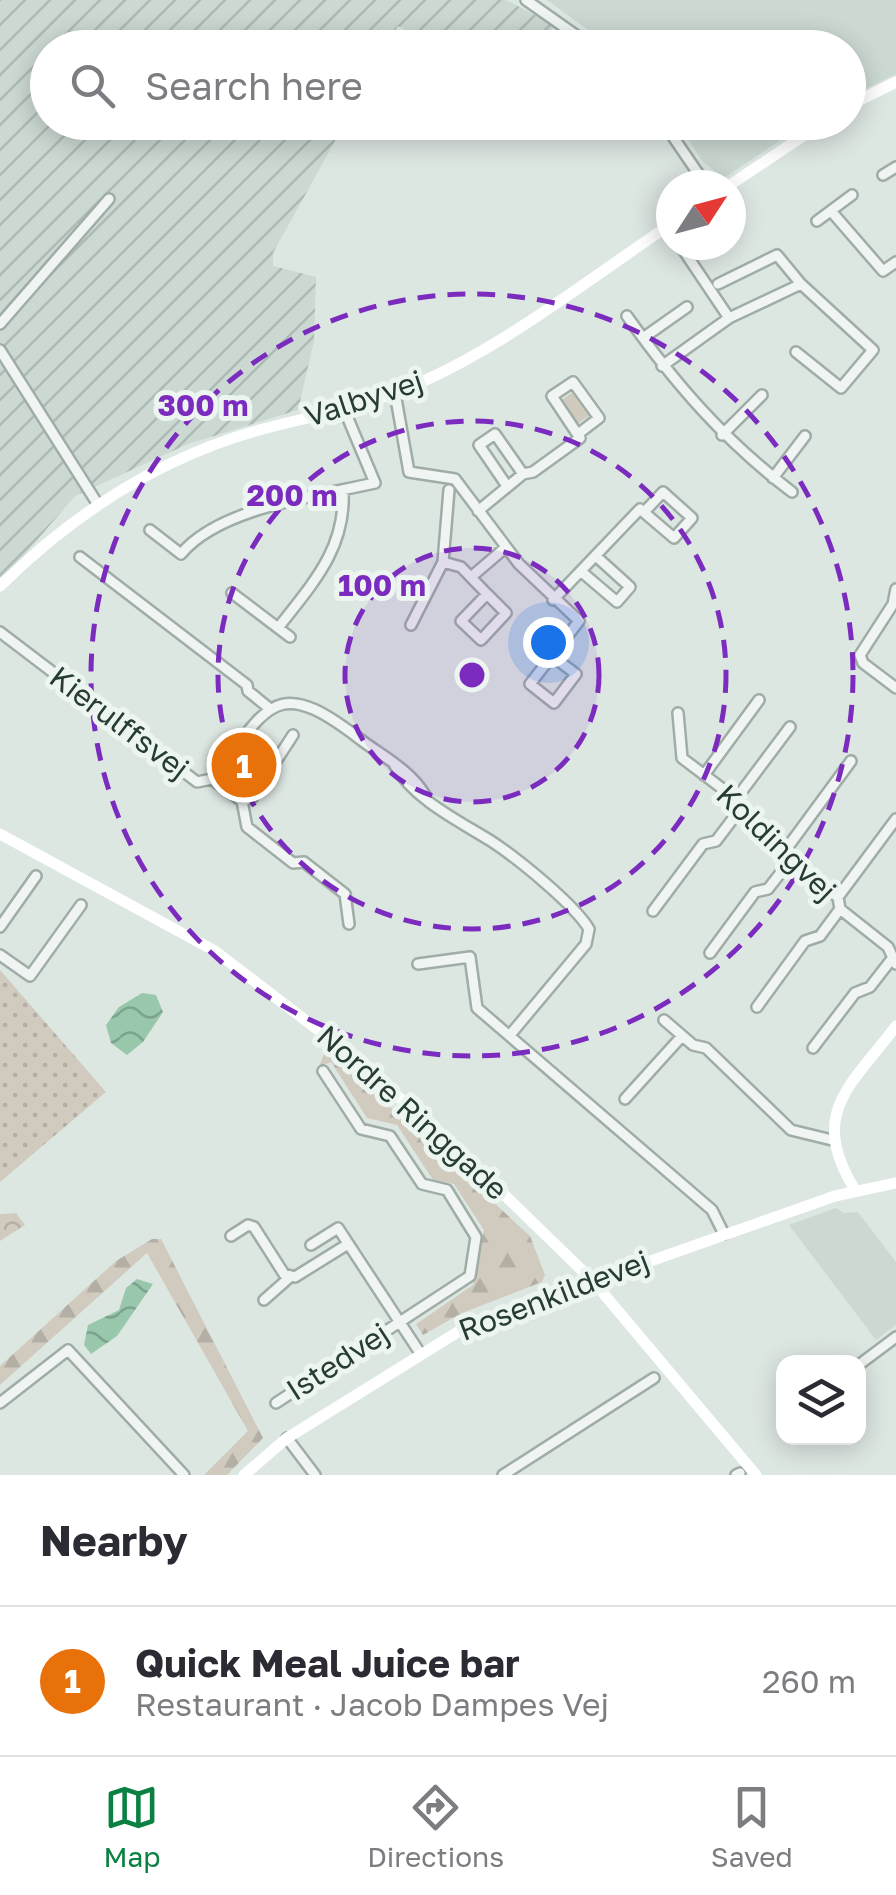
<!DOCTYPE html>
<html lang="en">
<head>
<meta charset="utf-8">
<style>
  :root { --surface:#fff; --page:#f7f7f7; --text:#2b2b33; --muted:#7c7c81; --line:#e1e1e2; --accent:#0b8043 }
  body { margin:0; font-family:"Golos Text",sans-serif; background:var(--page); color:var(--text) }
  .controls { position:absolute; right:30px; bottom:30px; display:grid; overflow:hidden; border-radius:20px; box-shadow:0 5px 25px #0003 }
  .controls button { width:90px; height:90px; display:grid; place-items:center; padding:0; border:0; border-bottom:2px solid var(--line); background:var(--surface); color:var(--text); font:50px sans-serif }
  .compass { position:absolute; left:656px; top:170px; width:90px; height:90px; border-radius:50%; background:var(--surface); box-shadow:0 5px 25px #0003; rotate:54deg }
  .you { position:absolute; left:548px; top:642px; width:35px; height:35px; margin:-25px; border:8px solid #fff; border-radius:50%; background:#1a73e8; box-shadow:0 0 0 15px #1a73e833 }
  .badge { display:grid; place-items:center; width:65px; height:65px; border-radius:50%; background:var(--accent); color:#fff; font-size:32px; font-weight:700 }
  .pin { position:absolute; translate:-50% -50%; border:5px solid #fff; box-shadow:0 2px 10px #0006 }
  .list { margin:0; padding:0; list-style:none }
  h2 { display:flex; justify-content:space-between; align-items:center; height:130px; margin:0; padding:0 40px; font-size:42px }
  h2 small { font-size:32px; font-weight:400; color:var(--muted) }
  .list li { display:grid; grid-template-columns:65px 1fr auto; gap:30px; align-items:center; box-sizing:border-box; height:150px; padding:0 40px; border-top:2px solid var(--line) }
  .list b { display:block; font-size:38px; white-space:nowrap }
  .list p { margin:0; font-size:32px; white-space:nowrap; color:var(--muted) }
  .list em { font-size:32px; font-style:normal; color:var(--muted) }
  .icon { flex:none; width:55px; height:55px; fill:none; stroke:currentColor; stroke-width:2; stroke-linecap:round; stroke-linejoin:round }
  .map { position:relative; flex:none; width:896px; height:1475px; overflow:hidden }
  .search { position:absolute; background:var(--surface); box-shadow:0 5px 25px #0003; left:30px; right:30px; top:30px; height:110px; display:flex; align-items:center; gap:25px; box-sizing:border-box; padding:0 35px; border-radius:55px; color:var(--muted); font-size:38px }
  .sheet { height:280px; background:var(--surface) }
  nav { display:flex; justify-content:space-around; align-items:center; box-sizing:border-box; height:140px; border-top:2px solid var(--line); background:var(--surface); font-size:28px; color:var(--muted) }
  nav a { display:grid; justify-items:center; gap:5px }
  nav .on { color:var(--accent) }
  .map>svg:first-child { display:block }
  .built { fill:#cbd9d2 }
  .industrial { fill:url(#industrial-furrows) }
  .forest { fill:url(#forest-firs) }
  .park { fill:url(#park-crowns) }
  .garden { fill:url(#garden-dots) }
  .water { fill:url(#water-waves) }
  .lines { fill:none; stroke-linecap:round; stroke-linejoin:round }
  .street-casing { stroke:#9fada6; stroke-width:14 }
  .street { stroke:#f0f5f3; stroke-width:9 }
  .secondary { stroke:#fff; stroke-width:11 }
  .ring { fill:none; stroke:#7b2cbf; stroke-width:5; stroke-dasharray:18 12 }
  .labels { text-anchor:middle; stroke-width:10; stroke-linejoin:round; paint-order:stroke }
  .street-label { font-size:30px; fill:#273d33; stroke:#edf5f1 }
  .centre { fill:#7b2cbf; stroke:#edf5f1; stroke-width:5 }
  .ring-label { font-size:30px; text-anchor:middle; font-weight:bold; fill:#7b2cbf; stroke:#edf5f1; stroke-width:10; stroke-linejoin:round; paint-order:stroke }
</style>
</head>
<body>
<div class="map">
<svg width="896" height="1475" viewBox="0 0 896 1475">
  <defs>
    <pattern id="industrial-furrows" width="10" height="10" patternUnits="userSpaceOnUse" patternTransform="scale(2.5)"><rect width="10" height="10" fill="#cbd9d2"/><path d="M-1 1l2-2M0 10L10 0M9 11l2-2" fill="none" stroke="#aebbb5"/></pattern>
    <pattern id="forest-firs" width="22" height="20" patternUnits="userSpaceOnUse" patternTransform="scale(2.5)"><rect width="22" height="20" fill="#d1cbbf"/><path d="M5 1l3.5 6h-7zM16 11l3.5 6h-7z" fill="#b3afa5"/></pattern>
    <pattern id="park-crowns" width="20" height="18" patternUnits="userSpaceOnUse" patternTransform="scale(2.5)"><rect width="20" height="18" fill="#d1cbbf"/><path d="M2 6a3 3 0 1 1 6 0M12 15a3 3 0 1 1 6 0" fill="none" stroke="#b3afa5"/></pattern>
    <pattern id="garden-dots" width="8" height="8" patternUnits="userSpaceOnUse" patternTransform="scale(2.5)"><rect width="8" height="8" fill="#d1cbbf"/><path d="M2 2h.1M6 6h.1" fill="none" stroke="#b3afa5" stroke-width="1.8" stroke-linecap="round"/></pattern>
    <pattern id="water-waves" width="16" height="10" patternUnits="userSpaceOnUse" patternTransform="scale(2.5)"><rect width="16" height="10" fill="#98c7ac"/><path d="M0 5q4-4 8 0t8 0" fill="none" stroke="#7ca38d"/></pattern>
  </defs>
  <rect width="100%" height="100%" fill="#dde7e2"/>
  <path class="built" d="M547,0h349v74l-47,23 -1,-49 -237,-1z
    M677,123h129l-82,55 -21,-16z
    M836,1208l8,5 14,-1 38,50v63l-20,15 -87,-115z"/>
  <path class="industrial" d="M0,0h506l48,25 -10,23 -106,-1 -40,-21 -12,21 -338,1v74l297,1 -72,130v13l43,11 -2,64 -16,69 -110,34 -113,52 -75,87z"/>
  <path class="forest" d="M326,1048l204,188 15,39 -3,7 -80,31 -39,22 -7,-11 57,-39 11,-55 -30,-46 -21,-4 -36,-55 -30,-7 -36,-56 -12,5z
    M152,1239h9l102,199 -36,37h-23l44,-44 -101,-178 -147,132v-19l116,-105z"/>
  <path class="park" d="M574,391l15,25 -13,9 -17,-23z
    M16,1213l9,12 -25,16v-27z"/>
  <path class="garden" d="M0,970l106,122 -106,90z"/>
  <path class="water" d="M142,993l14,2 7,17 -20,30 -16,13 -16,-12 -5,-18 13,-18z
    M137,1279l16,5 -36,52 -26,18 -7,-9 4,-20 31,-15 7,-22z"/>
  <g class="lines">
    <defs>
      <path id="street" d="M526,0l68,48
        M663,122l43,63
        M883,175l13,-8
        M831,211l52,60 13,-9
        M817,221l35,-26
        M680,245l49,73 72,-34 72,66 -32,38 -45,-36
        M718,284l59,-29 24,29
        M627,316c49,69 98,125 165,176
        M0,324l109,-125
        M643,338l44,-31
        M0,350l97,153
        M662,366l67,-48
        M395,393l14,79 46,7 64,85 60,57 -49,63 24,19 22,-29 -24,-18
        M722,435l40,-40
        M773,478l32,-42
        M507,486l-28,-41 16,-11 28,40
        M478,511l45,-37 10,-2 47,-34 -28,-42 21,-14 26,36 -21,16
        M150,530l31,24c39,-47 137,-58 194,-71l-31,-74
        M80,557l167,128 1,6 21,17
        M443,562l18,5 26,27 -26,27 20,19 25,-27 -19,-19
        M583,573l34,29 13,-15 -32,-29
        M471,577l34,-29
        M896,589l-3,15 -33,51 3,8 33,25
        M232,593l58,44
        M553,600l87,-91 34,29 18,-20 -29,-26 -18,19
        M411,625l32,-63 6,-72
        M278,628c34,-44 68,-79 65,-137
        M0,632l197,150 15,-3 30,22 5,26 46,36 11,-1 41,32 4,30
        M678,713l4,45 54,41 2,13 49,36 2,14 49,35 2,12 48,38 8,17
        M395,766c20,34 64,55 96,75 26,17 83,63 98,88l-3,15 -76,91
        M704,775l55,-75
        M212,779c57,-74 63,-106 149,-39 23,17 50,31 64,55
        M736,799l54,-72
        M242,801l10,-3 41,-63
        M787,848l64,-87
        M838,897l58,-78
        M653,911l50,-67 13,-3 22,-29
        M0,927l36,-51
        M710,953l45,-61 13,-3 21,-27
        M0,955l30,21 51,-71
        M418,964l52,-7 7,51 235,202 12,24
        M757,1007l48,-66 15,-5 20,-27
        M664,1020l29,25 13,3 85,82 41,10
        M813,1048l42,-55 15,-6 21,-27
        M625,1099l57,-63
        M231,1236l17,-11 6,2 30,47 11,3 53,-33
        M311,1245l27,-17 82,125
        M264,1300l26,-23
        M860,1364l36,-27
        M0,1403l68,-53 116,125
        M276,1403l194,-127 6,-39 -29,-47 -25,-6 -32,-48 -29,-7 -38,-58
        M287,1438l28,37
        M503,1475l151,-97
        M736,1475l4,-2"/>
    </defs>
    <use href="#street" class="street-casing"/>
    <use href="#street" class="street"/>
    <path class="secondary" d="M848,106l48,-24
      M730,185l94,-63
      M0,586c73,-72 159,-128 259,-156 57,-15 113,-25 167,-50 87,-40 166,-103 245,-156
      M0,834l215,117 128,98 105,91 144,140 164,195
      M855,1190c-47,-77 -5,-103 41,-164
      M244,1475l43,-37 182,-113 366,-129 61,-13"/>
  </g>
  <circle cx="472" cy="675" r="127" fill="#7b2cbf" fill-opacity=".12"/>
  <g class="ring">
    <circle cx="472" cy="675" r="127"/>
    <circle cx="472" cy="675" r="254"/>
    <circle cx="472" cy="675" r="381"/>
  </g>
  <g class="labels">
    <g class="street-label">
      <text transform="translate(364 399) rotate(-18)" y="10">Valbyvej</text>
      <text transform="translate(119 723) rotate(37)" y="10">Kierulffsvej</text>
      <text transform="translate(776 843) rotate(44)" y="10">Koldingvej</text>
      <text transform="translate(412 1113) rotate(42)" y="10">Nordre Ringgade</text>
      <text transform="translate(554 1296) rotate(-21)" y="10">Rosenkildevej</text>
      <text transform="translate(338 1362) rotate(-33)" y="10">Istedvej</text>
    </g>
  </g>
  <circle cx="472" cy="675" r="15" class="centre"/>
  <g class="ring-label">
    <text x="203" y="416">300 m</text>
    <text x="292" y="506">200 m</text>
    <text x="382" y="596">100 m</text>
  </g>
</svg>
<div class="controls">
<button><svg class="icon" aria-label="layers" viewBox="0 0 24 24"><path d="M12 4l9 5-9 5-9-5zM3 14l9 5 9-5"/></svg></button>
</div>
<svg class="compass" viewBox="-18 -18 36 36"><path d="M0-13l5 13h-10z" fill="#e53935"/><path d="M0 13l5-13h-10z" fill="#7c7c81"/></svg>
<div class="you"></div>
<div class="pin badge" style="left:244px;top:765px;background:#e8710a">1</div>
<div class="search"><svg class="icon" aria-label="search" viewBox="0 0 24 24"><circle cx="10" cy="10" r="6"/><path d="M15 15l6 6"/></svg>Search here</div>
</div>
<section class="sheet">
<h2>Nearby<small></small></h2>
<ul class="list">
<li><span class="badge" style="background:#e8710a">1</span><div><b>Quick Meal Juice bar</b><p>Restaurant · Jacob Dampes Vej</p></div><em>260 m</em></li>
</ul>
</section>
<nav>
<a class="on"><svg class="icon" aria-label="map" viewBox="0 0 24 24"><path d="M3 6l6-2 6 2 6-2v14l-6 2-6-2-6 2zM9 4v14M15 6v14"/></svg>Map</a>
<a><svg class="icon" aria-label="directions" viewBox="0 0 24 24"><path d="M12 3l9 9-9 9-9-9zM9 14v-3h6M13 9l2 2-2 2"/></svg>Directions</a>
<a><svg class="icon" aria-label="saved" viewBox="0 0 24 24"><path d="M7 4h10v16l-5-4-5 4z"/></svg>Saved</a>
</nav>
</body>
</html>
